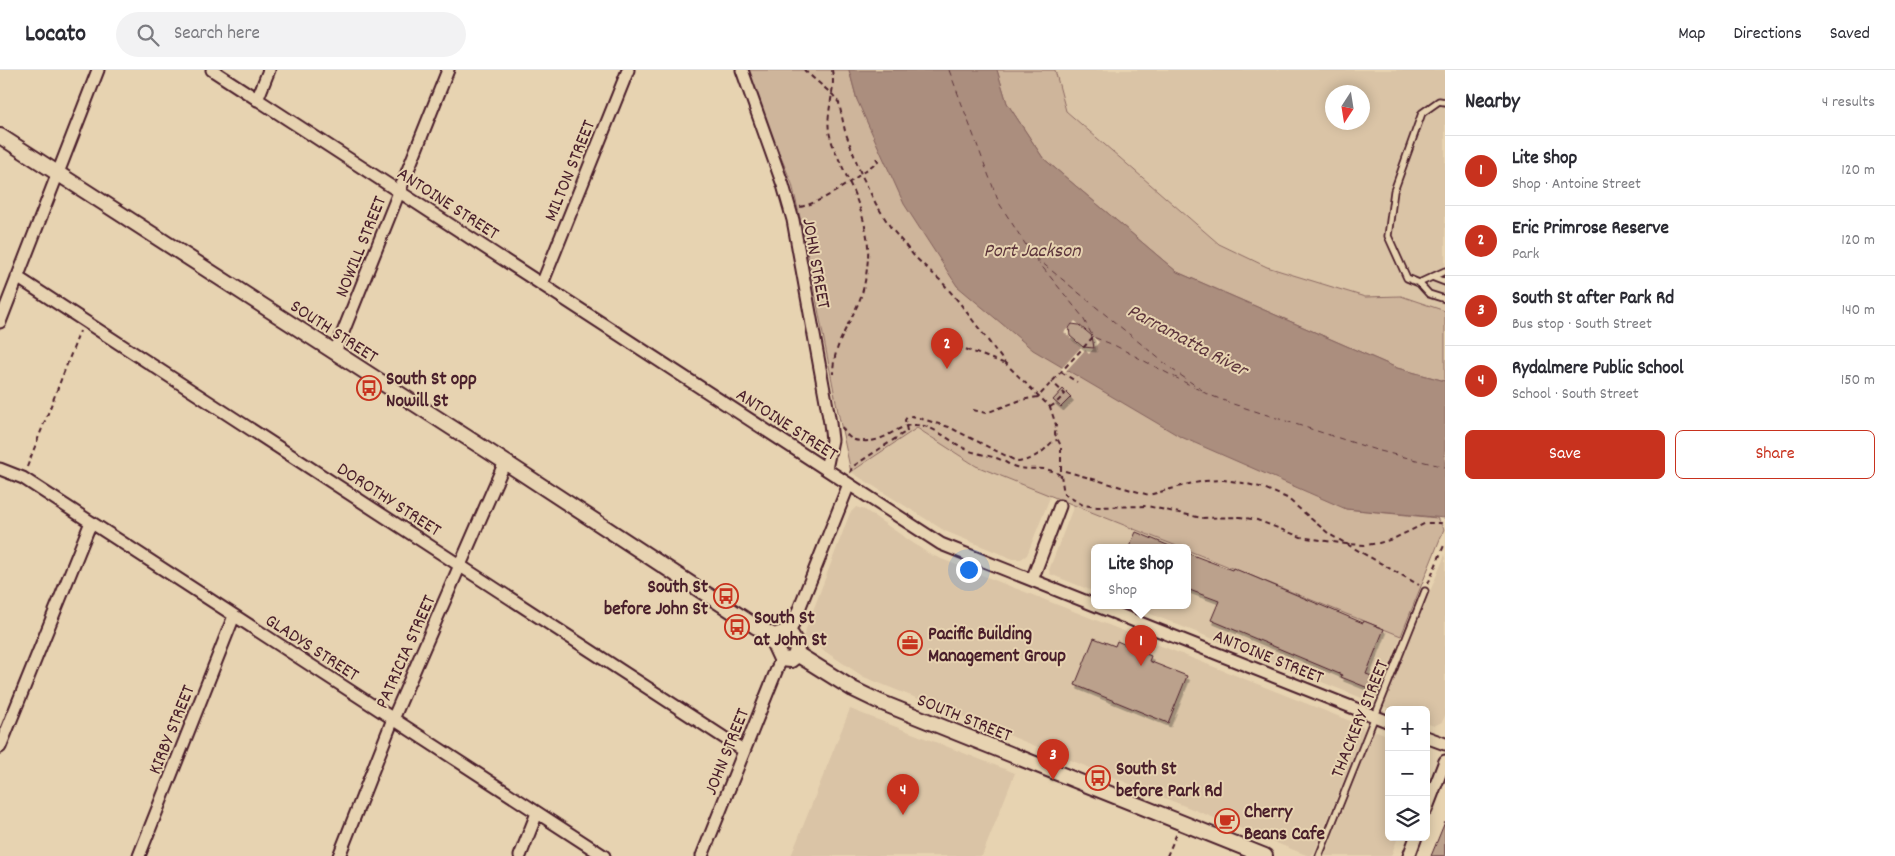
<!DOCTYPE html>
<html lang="en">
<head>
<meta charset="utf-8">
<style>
  :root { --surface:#fff; --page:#f2f2f3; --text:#2b2b33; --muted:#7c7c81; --line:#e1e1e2; --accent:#c8321e }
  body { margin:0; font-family:Dekko,sans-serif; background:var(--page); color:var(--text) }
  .controls { position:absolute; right:15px; bottom:15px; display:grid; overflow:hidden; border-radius:8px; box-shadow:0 2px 12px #0003 }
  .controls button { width:45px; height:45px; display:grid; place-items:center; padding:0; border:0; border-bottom:1px solid var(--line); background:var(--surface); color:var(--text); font:25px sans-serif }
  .compass { position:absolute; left:1325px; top:15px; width:45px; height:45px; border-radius:50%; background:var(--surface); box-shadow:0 2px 12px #0003; rotate:192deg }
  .you { position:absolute; left:968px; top:499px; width:18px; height:18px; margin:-12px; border:4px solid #fff; border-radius:50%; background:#1a73e8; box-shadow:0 0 0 8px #1a73e833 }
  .badge { display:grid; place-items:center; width:32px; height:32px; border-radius:50%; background:var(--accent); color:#fff; font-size:16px; font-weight:700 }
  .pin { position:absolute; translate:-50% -41px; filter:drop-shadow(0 1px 2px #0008) }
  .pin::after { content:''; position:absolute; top:26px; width:18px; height:15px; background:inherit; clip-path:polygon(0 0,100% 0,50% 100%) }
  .popup { position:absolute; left:1091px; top:474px; width:100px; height:65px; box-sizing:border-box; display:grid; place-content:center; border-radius:8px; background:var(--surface); filter:drop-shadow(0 1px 4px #0005); font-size:16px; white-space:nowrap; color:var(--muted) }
  .popup b { font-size:19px; color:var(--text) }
  .popup::after { content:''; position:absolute; left:50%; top:100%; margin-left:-10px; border:10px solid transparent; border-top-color:var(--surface) }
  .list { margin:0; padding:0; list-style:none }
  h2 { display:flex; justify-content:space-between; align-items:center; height:65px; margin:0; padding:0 20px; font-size:21px }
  h2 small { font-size:16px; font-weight:400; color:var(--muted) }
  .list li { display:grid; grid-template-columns:32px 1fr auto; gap:15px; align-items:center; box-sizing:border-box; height:70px; padding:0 20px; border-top:1px solid var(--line) }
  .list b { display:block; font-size:19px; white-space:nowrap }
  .list p { margin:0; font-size:16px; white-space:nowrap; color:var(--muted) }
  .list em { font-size:16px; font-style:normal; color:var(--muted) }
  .actions { display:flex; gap:10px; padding:15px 20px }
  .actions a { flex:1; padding:11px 0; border:1px solid var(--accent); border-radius:8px; text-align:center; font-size:18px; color:var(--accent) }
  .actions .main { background:var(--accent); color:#fff }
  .icon { flex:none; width:28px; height:28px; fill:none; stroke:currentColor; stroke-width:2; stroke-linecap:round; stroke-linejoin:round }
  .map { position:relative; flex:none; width:1445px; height:786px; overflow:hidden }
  header { display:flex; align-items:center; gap:30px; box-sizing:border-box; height:70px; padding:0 25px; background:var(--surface); border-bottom:1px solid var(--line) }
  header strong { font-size:24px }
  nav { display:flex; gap:28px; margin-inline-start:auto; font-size:18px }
  .search { width:350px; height:45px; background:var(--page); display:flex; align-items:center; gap:12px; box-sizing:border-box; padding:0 18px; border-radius:28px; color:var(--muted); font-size:19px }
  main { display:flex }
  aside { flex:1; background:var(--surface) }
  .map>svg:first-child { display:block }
  .built { fill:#dac4a6; fill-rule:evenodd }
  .green { fill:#ceb59b; stroke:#8c6a63 }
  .water { fill:#ab8e7e; stroke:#84625d }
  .pier { fill:#e7d3b1 }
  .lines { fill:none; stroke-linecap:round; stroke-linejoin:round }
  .ferry { stroke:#5d353c; stroke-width:1; stroke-dasharray:6 5; stroke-linecap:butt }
  .building { fill:#bba18c; stroke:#4a1f2b; filter:url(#shadow) }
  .service-casing { stroke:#4a1f2b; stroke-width:9 }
  .minor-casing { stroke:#4a1f2b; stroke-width:15 }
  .tertiary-casing { stroke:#4a1f2b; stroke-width:18 }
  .path { stroke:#4a1f2b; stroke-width:2; stroke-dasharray:5 4; stroke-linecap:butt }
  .service { stroke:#e7d3b1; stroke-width:5.5 }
  .minor { stroke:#e7d3b1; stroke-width:11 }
  .tertiary { stroke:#e7d3b1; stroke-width:14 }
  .labels { text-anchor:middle; stroke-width:4; stroke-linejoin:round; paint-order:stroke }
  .street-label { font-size:19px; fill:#4a1f2b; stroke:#e7d3b1 }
  .poi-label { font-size:19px; font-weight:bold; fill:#4a1f2b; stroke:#e7d3b1; text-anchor:start }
  .water-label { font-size:20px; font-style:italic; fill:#5d353c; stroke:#e7d3b1 }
</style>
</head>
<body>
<header>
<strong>Locato</strong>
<div class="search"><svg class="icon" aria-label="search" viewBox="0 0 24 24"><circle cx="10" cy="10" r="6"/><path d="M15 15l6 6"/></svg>Search here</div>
<nav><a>Map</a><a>Directions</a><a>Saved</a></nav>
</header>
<main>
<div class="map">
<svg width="1445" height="786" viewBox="0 0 1445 786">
  <defs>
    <filter id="shadow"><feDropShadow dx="2.5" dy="4" stdDeviation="0" flood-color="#0004"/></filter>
  </defs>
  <rect width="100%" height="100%" fill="#e7d3b1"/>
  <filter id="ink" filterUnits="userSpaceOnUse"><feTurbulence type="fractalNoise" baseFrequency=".02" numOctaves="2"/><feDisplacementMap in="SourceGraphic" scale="10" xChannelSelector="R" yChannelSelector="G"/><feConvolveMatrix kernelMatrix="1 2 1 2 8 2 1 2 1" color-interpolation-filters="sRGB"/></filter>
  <g filter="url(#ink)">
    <path class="built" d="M1055,0h390v241l-44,-15 -36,1 -98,-30 -48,-23 -153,-133zM1332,22h30v30h-30z
      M917,358l59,38 75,29 -24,60 -6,4h-8l-68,-28 -94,-59z
      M1074,435l106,42h-85v45l-45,-18 -1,-4z
      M856,437l9,3 64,44 434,172 1,5 -50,122 -5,3 -445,-179 -61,-40 47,-124z
      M1187,480l214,86 -25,63 -4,3 -244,-97h59z
      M1445,485v161l-3,6 -8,4 -8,-3v-13h-33l-8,-3 -1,-4z
      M850,639l165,64 -33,83h-191z
      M1377,661l12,5v101h9l-7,19h-66l48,-124z"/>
    <path class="green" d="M747,0h102l8,30 489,409 91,9 7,11 -43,107 -214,-86v-3h-8l-203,-81 -59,-38 -66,44 -14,-65 -35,-181 -10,-42 -40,-97z
      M997,0h58l11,41 153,133 48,23 98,30 36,-1 44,15v70l-48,-13 -220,-96 -134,-114 -36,-55z"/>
    <path class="water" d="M849,0h148l10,33 36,55 134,114 220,96 48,13v137l-99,-9 -167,-73 -146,-86 -76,-64 -53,-82 -47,-104z"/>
    <path class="pier" d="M1075,251l24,21 -10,12 -4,-4 -20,22 -4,-3 20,-22 -17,-15z"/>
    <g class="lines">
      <path class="ferry" d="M949,0l50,133 32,50 51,63 11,21 21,8 93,49 26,10 143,46 69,17
        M1035,187l138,113 29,20"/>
    </g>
    <path class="building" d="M1072,254l7,1 13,11 2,12 -11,-1 -13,-11 -1,-8z
      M1063,319l8,8 -10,10 -8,-7z
      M1136,462l36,15h-43z
      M1187,483l45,17 1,-2 130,55 1,-2 20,8 -18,45 17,6 -5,12 -37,-15 1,-2 -131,-55 8,-19 -32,-12z
      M1094,568l21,8 2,-5 34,15 -2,5 38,15 -19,47 -93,-38z
      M1445,752v34h-14z"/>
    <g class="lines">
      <defs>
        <path id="service" d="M1445,32l-6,-1 -17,12 -28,78 -6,45 19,42 12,5 10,11 16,5
          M1432,207l13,5
          M1419,213l26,-12
          M1319,786l106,-265"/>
        <path id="minor" d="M212,0l729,474 448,178
          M742,0l41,115 10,35 37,203 2,17 -6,29
          M257,30l12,-30
          M17,207l726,473
          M542,214l86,-214
          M0,252l98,-252
          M335,282l113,-282
          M0,399l23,9 581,378
          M1032,510l28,-74
          M789,564l60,-150
          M1426,667l19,7
          M0,677l91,-225
          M1426,740l19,-49
          M139,786l95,-240
          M339,786l54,-137 112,-257
          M520,786l17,-43
          M702,786l79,-197
          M1409,786l7,-19"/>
        <path id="tertiary" d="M0,66l505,326 250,164 21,11
          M785,562l7,4c5,8 8,18 -1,24l-10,-1 -7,-15 3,-9z
          M797,584l56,35 27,13 385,154"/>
      </defs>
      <use href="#service" class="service-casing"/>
      <use href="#minor" class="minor-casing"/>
      <use href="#tertiary" class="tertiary-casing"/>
      <path class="path" d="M804,0l29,25 6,8 6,28 16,43 15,30 15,24 24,29 27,25 17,20 46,61 45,44 6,18 -1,9 6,12v29l3,19 19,11 14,2 50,-1 55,12 38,-1 17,3 44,17 45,7 19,1 14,-2 14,-4 33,-16h19
        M832,0c4,21 -6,40 -3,61 2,12 8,24 13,35 13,29 28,60 26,92 -1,13 -3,28 -8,41 -10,25 -27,46 -27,75
        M800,137c27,-6 57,-30 78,-46l-2,-3
        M949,273l54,20
        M1061,302l16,10
        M1050,337l5,-3 10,-10 -13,-12
        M973,340l13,3 35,-13 17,-3 55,-60
        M842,357c5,10 10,14 20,14 25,2 34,-17 54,-16 19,0 36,19 54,26 8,3 17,4 26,7 7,2 13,7 20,9 17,5 27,-3 44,8
        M27,397l53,-136
        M1065,401l84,24 40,-11 16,-3 19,-1 19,3 21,5 23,10 42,36 90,51
        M850,403l2,-6 55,-36 -2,-11 2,-3 5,-1 37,11 69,35c9,-1 19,-6 26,-12 5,-4 7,-9 13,-10
        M1428,514l17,-41
        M1167,786l10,-23"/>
      <use href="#service" class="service"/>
      <use href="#minor" class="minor"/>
      <use href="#tertiary" class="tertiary"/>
    </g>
  </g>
  <defs>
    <symbol id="bus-ring" viewBox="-11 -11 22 22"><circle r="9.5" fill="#e7d3b1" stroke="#c8321e" stroke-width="1.5"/><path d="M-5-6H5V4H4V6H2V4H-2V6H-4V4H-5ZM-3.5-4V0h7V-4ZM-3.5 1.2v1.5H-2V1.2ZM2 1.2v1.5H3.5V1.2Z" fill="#c8321e"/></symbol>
    <symbol id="office-ring" viewBox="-11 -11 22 22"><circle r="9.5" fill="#e7d3b1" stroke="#c8321e" stroke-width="1.5"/><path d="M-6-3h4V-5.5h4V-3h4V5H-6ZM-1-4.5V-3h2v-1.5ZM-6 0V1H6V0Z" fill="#c8321e"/></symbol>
    <symbol id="cafe-ring" viewBox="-11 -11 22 22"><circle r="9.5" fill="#e7d3b1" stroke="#c8321e" stroke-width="1.5"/><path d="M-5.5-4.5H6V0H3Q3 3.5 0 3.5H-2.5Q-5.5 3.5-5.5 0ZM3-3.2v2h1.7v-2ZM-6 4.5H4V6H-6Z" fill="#c8321e"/></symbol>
  </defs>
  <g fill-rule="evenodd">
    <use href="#bus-ring" x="355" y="304" width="28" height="28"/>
    <use href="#bus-ring" x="712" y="512" width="28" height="28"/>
    <use href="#bus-ring" x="723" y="543" width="28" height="28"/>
    <use href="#office-ring" x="896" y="559" width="28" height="28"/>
    <use href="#bus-ring" x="1084" y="694" width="28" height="28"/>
    <use href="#cafe-ring" x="1213" y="737" width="28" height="28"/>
  </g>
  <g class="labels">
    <g class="street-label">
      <text transform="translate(568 100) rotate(-68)" y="7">MILTON STREET</text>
      <text transform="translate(449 132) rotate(33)" y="7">ANTOINE STREET</text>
      <text transform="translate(359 176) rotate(-68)" y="7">NOWILL STREET</text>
      <text transform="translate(818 193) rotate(80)" y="7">JOHN STREET</text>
      <text transform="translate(335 260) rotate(33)" y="7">SOUTH STREET</text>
      <text transform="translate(788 353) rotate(33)" y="7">ANTOINE STREET</text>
      <text transform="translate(390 428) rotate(33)" y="7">DOROTHY STREET</text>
      <text transform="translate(313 576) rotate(33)" y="7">GLADYS STREET</text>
      <text transform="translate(404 581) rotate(-66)" y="7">PATRICIA STREET</text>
      <text transform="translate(1269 585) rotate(22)" y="7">ANTOINE STREET</text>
      <text transform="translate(965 646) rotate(22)" y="7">SOUTH STREET</text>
      <text transform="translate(1358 648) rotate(-68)" y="7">THACKERY STREET</text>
      <text transform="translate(170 659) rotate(-68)" y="7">KIRBY STREET</text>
      <text transform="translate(725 681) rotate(-68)" y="7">JOHN STREET</text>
    </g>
    <g class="poi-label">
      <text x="386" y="314">South St opp<tspan x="386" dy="22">Nowill St</tspan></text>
      <text x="708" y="522" text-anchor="end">South St<tspan x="708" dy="22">before John St</tspan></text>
      <text x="754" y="553">South St<tspan x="754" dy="22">at John St</tspan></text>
      <text x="928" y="569">Pacific Building<tspan x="928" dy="22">Management Group</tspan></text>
      <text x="1116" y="704">South St<tspan x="1116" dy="22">before Park Rd</tspan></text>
      <text x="1244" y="747">Cherry<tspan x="1244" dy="22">Beans Cafe</tspan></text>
    </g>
    <g class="water-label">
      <text x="1032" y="186">Port Jackson</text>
      <text transform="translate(1188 269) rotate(28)" y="7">Parramatta River</text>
    </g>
  </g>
</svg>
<div class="controls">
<button>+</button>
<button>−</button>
<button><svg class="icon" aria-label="layers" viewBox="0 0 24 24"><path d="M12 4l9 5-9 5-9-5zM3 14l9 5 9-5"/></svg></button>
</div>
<svg class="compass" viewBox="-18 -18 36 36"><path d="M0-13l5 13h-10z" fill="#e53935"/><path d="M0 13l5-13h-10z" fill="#7c7c81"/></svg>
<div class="you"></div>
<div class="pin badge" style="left:1141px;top:596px">1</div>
<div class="popup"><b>Lite Shop</b>Shop</div>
<div class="pin badge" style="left:947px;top:299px">2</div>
<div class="pin badge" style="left:1053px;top:710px">3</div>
<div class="pin badge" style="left:903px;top:745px">4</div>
</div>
<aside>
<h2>Nearby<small>4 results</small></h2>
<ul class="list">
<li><span class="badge">1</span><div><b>Lite Shop</b><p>Shop · Antoine Street</p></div><em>120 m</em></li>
<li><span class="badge">2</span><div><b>Eric Primrose Reserve</b><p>Park</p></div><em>120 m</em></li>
<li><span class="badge">3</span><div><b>South St after Park Rd</b><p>Bus stop · South Street</p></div><em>140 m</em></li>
<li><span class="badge">4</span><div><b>Rydalmere Public School</b><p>School · South Street</p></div><em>150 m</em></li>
</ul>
<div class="actions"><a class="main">Save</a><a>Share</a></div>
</aside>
</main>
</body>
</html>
